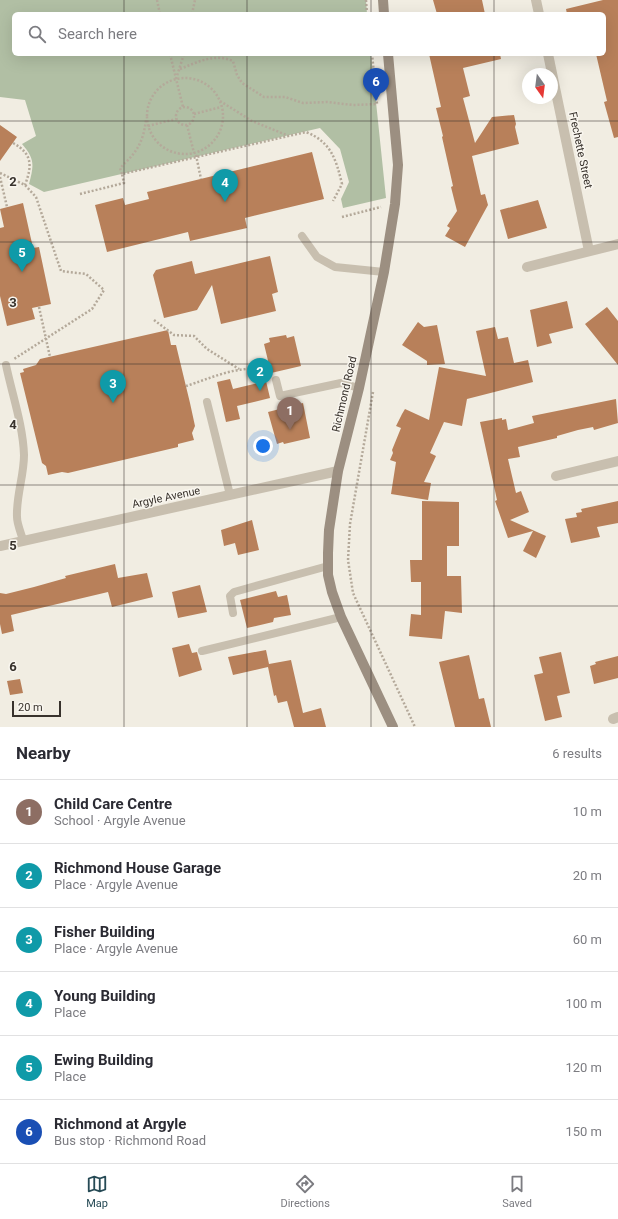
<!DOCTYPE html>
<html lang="en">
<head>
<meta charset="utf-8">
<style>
  :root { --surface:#fff; --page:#f7f7f7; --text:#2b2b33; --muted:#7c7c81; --line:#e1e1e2; --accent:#264a55 }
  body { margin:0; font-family:Roboto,sans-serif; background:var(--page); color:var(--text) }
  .compass { position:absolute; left:522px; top:68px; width:36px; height:36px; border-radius:50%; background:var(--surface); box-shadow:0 4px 16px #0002; rotate:166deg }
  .scale { position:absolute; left:12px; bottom:10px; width:49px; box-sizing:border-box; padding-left:4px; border:2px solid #38322c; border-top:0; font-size:11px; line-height:14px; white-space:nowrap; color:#38322c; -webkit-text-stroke:3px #f9f6ef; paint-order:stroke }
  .you { position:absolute; left:263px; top:446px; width:14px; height:14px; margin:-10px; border:3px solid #fff; border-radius:50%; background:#1a73e8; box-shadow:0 0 0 6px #1a73e833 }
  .badge { display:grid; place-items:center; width:26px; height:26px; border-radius:50%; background:var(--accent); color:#fff; font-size:13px; font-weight:700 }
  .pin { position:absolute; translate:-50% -33px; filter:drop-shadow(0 1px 2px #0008) }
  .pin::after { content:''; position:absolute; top:21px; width:14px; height:12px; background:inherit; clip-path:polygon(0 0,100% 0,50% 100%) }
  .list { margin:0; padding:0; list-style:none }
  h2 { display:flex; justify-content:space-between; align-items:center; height:52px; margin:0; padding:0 16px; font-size:17px }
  h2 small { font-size:13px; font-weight:400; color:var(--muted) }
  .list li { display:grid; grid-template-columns:26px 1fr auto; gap:12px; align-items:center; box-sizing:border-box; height:64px; padding:0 16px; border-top:1px solid var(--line) }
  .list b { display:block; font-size:15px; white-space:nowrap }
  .list p { margin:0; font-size:13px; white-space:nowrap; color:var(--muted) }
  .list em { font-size:13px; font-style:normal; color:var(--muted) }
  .icon { flex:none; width:22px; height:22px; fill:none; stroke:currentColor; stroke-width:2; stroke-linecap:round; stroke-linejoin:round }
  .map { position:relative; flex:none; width:618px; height:727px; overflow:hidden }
  .search { position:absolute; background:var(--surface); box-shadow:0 4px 16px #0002; left:12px; right:12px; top:12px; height:44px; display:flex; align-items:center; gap:10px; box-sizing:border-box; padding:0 14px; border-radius:6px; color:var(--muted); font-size:15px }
  .sheet { height:436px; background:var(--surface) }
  nav { display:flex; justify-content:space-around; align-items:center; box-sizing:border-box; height:56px; border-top:1px solid var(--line); background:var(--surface); font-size:11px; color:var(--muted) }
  nav a { display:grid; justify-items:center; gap:2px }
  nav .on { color:var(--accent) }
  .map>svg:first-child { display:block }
  .green { fill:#b1bfa4 }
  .building { fill:#b8805a }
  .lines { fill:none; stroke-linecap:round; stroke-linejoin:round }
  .path { stroke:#b4a99a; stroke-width:2.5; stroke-dasharray:2 2; stroke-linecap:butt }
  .service { stroke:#c8bfaf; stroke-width:8 }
  .minor { stroke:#c8bfaf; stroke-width:10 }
  .secondary { stroke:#9c8f81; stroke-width:10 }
  .path-bridge { stroke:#b4a99a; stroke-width:2.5; stroke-dasharray:2 2; stroke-linecap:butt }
  .grid { fill:none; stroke:#38322c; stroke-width:1; stroke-opacity:0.55 }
  .labels { text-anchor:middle; stroke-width:3; stroke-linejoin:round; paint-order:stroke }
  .street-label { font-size:11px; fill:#38322c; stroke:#f9f6ef }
  .grid-label { font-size:13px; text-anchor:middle; font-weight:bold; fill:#38322c; stroke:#f9f6ef; stroke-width:3; stroke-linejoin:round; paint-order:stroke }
</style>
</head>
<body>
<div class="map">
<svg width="618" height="727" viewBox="0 0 618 727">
  <rect width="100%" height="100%" fill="#f1ede2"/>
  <path class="green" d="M0,0h366l1,14h-353v40h357l15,144 -43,10 -2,-9 8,-17 -9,-33 -20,-21 -276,64 -15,-8c5,-19 6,-25 -7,-40l14,-8 -11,-36 -25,-3z"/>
  <path class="building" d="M433,0h49l3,14h-48z
    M603,0h15v137l-4,1 -10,-36 3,-1 -11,-47h8v-40h-37l-1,-5z
    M429,54h71l1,5 -38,9 7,28 -7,2 12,45 17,-26 22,-2 2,9 -1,3 4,17 -47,12 9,39 4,-1 3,11 -23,42 -20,-11 5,-8 -3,-2 10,-15 -6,-24 2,-1 -11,-49 1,-1 -7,-28 5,-1z
    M0,125l17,12 -17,24z
    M312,152l12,47 -79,19 2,10 -57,13 -2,-9 -81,20 -12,-47 28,-7 2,7 24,-6 -2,-7z
    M538,200l9,28 -39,11 -8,-29z
    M23,203l10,45 6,-1 12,57 -19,4 3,11 -28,7 -7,-30v-68l4,-1 -4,-18z
    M270,256l8,36 -6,2 4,17 -55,13 -9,-39 -15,25 -33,8 -11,-43 3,-5 36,-9 3,13z
    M567,301l6,27 -24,6 3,9 -15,4 -7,-37z
    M607,307l11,14v44l-33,-41z
    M418,322l6,5 13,-2 8,39 -18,1v-4l-25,-16z
    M495,327l3,12 10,-2 6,26 14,-3 5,22 -66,17 -5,27 -18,-4 -14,31 6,3 -12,26 7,1 -3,17 -37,-6 5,-32 -6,-2 3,-7 -1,-3 9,-22 -5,-2 6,-12 3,-5 24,11 10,-53 47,9 -10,-45z
    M168,330l3,15h5l14,58 5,23 -3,7 2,7 -16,4v3l-110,26 -6,-1 -14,3 -2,-9 -4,-3 -22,-90 4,-1 -1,-3 13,-4 4,-6z
    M286,335l1,3 7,-2 7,30 -30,7 -7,-29 6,-2 -1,-4z
    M230,379l3,10 33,-8 4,17 -33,8 3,13 -14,3 -9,-40z
    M616,399l2,24 -24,7 -1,-3 -15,3 -21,6v2l-39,9 2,10 -12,2 8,34 5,-2 8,21 -19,8 36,16 -10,22 -13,-7 10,-20 -25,7 -13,-37 2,-1 -17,-78 22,-4v2l4,-1 2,11 26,-7 -2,-7z
    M303,403l7,35 -26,6 -1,-2 -6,2 -9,-32z
    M422,501l37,1v44h-12v30h14l1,37 -17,-2 -3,28 -33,-3 2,-22 10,1v-33h-10l-1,-22h12z
    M618,501v22l-21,4 3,10 -29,6 -6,-24 12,-2 -1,-4 6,-1 -1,-3z
    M252,520l7,30 -21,5 -3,-12 -11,3 -3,-16z
    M115,564l3,14 29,-5 6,24 -41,10 -4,-15 -97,23 3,16 -12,3 -2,-10v-31l6,1 28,-7 32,-9 -1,-2z
    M200,585l7,27 -29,6 -6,-26z
    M276,591l2,6 9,-2 4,20 -17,3 -1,4 -26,6 -7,-28z
    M189,644l3,9 5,-1 5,18 -23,7 -7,-29z
    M266,650l3,14 22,-4 12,53 18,-5 5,19h-32l-7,-26 -9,2 -2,-8 -2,1 -6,-29 -35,8 -5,-18z
    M561,652l9,41 -13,3 5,21 -17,4 -11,-46 9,-2 -4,-16z
    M469,655l10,44 5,-1 7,29h-36l-16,-65z
    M618,656v22l-24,6 -4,-18 6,-2 -1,-2z
    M20,679l3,14 -13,2 -3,-14z"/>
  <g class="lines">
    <path class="path" d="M157,0l3,14
      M366,0l1,14
      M192,14l3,-14
      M170,54l13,53
      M180,69c18,-7 34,-16 53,-8l4,14 5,8 22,14h21l18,6 24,-1 26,3 24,-1 -5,-50
      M147 116a38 38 0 1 1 76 0a38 38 0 1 1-76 0Z
      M176,79l8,-25
      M220,101l32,20 37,15
      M176 116a9 9 0 1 1 18 0a9 9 0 1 1-18 0Z
      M194,114l27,-7
      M187,125l7,28
      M148,126l28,-7
      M13,143c20,11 19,23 12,42
      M196,155l5,24
      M0,173l25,12 11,12 25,74 25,3 18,16 -12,19 -78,50
      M122,174l-2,-6c17,-16 23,-25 26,-48
      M0,177l7,30
      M80,194l44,-11 -2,-9 184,-42c25,10 30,27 36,52l-9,17
      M342,217l39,-10
      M154,320l20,15 20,1 13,13 32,20
      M186,386c23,-7 58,-24 81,-14
      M373,392l-23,132 -2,36 5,33 62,134"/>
    <path class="service" d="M302,236l15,21 18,10 49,5
      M6,365c6,29 17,60 18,90 0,21 -8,41 -7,62 0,7 4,16 6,23
      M276,380l4,16 61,-13 18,5
      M207,402l23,93
      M233,613l-3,-17 4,-4 94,-26
      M202,651l139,-34"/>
    <path class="minor" d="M536,0l3,14
      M548,54l41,197
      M527,267l91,-23
      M556,476l62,-15
      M0,546l338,-75
      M613,719l5,-2"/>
    <path class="secondary" d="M383,0l1,14
      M388,54l10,111 -3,39 -11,68 -25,116 -21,83 -9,59 -1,23v22l4,17 9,25 52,110"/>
    <path class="path-bridge" d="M39,307l11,50"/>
  </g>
  <path class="grid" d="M124,0v14M247,0v14M371,0v14M494,0v14M124,54v673M247,54v673M371,54v673M494,54v673M0,121h618M0,242h618M0,364h618M0,485h618M0,606h618"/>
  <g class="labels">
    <g class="street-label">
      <text transform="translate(581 150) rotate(78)" y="4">Frechette Street</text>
      <text transform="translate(344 394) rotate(-77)" y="4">Richmond Road</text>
      <text transform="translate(166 497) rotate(-12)" y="4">Argyle Avenue</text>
    </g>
  </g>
  <g class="grid-label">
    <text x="13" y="186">2</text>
    <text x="13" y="307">3</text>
    <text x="13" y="429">4</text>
    <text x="13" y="550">5</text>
    <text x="13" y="671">6</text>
  </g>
</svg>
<svg class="compass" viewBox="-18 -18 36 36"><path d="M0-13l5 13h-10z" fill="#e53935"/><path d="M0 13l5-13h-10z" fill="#7c7c81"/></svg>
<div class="scale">20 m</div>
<div class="you"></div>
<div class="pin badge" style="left:290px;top:430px;background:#8d6e63">1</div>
<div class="pin badge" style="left:260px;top:391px;background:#0f9aa8">2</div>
<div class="pin badge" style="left:113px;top:403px;background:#0f9aa8">3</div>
<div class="pin badge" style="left:225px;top:202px;background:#0f9aa8">4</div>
<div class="pin badge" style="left:22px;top:272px;background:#0f9aa8">5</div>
<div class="pin badge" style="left:376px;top:101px;background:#1a4fb4">6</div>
<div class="search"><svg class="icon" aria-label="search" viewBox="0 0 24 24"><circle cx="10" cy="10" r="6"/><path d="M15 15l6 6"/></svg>Search here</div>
</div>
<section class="sheet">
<h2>Nearby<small>6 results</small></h2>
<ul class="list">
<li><span class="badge" style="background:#8d6e63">1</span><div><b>Child Care Centre</b><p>School · Argyle Avenue</p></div><em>10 m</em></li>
<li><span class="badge" style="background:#0f9aa8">2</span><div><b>Richmond House Garage</b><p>Place · Argyle Avenue</p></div><em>20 m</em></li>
<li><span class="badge" style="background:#0f9aa8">3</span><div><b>Fisher Building</b><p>Place · Argyle Avenue</p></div><em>60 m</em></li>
<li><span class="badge" style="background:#0f9aa8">4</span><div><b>Young Building</b><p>Place</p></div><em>100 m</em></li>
<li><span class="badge" style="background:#0f9aa8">5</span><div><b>Ewing Building</b><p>Place</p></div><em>120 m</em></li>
<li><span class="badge" style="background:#1a4fb4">6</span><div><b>Richmond at Argyle</b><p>Bus stop · Richmond Road</p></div><em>150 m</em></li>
</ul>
</section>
<nav>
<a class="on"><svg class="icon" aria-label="map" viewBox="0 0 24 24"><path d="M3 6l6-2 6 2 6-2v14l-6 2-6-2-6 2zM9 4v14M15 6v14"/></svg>Map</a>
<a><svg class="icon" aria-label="directions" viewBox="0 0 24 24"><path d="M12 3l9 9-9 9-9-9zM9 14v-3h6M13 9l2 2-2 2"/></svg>Directions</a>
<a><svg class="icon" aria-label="saved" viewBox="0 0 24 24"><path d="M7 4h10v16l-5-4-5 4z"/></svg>Saved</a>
</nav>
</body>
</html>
